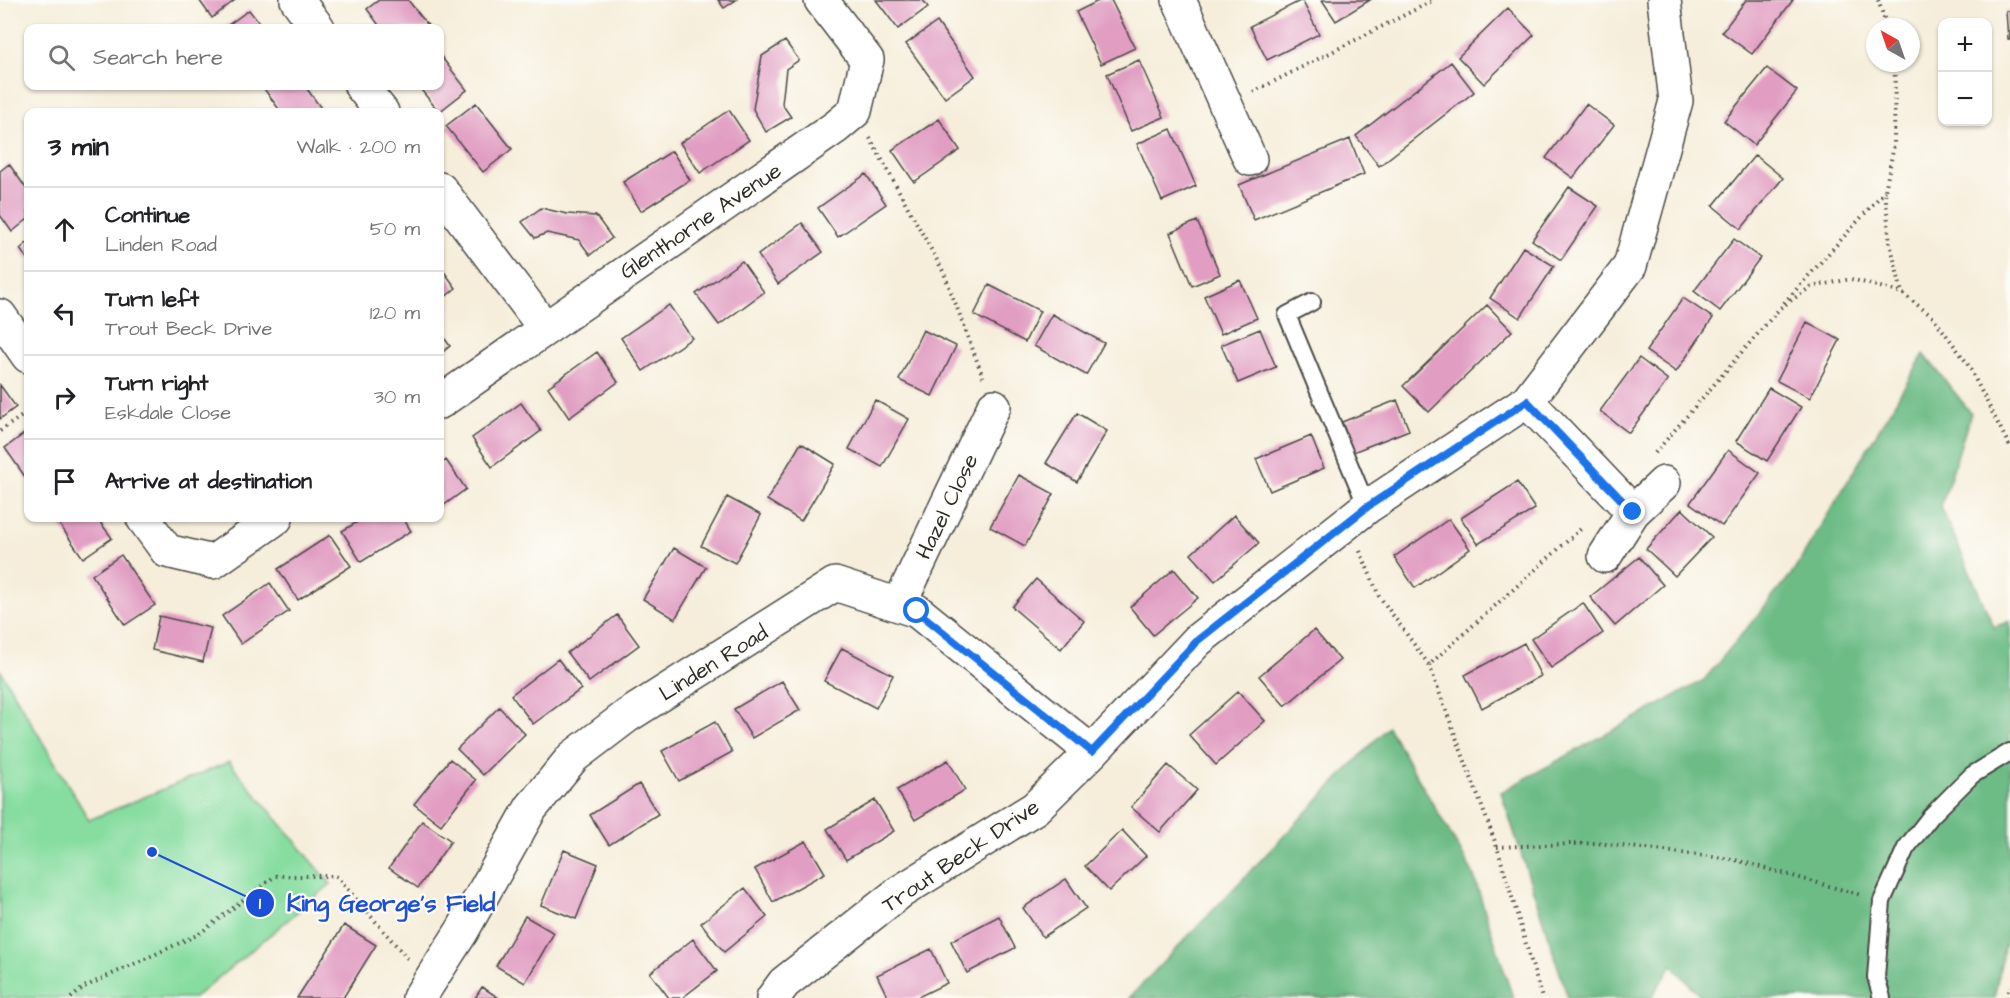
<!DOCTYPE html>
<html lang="en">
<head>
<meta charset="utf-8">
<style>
  :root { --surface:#fff; --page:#f6f6f6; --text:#202124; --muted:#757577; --line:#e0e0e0 }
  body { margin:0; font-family:"Architects Daughter",sans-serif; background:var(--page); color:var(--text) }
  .controls { position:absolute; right:18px; top:18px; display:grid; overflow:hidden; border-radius:12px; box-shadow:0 2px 4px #0004 }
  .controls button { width:54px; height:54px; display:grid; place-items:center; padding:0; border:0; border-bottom:2px solid var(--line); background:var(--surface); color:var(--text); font:30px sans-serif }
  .compass { position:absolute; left:1866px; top:18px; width:54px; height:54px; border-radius:50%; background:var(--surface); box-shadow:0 2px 4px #0004; rotate:320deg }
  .stop { position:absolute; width:18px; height:18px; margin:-14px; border:4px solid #1a73e8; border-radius:50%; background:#fff }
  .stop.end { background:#1a73e8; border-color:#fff; box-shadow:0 2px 6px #0008 }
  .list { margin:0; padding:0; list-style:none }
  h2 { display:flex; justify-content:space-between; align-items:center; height:78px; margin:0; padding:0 24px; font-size:26px }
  h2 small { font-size:20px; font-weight:400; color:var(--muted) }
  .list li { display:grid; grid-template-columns:39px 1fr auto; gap:18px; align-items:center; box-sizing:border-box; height:84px; padding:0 24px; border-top:2px solid var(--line) }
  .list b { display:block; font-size:22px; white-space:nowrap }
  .list p { margin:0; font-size:20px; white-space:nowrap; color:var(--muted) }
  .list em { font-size:20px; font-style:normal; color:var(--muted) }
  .icon { flex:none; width:33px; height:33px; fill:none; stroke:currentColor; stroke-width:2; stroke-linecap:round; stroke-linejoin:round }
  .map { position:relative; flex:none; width:2010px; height:998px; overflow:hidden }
  .search { position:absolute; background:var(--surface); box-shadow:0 2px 4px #0004; left:24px; top:24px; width:420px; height:66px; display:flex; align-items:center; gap:15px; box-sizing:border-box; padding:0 21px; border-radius:12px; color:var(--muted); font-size:22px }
  .panel { position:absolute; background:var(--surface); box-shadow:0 2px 4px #0004; left:24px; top:108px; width:420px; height:414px; border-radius:12px }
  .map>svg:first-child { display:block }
  .green { fill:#87dda0; stroke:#598466; stroke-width:1.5 }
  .forest { fill:#6dbc86; stroke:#4c7458; stroke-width:1.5 }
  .building { fill:#e19dc2 }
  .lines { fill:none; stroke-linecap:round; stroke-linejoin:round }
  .service-casing { stroke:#494845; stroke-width:20 }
  .minor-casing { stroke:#494845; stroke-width:36 }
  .path { stroke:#494845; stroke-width:4; stroke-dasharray:1.5 4.5; stroke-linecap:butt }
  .service { stroke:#fff; stroke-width:16 }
  .minor { stroke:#fff; stroke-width:33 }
  .route { stroke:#1a73e8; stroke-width:8 }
  .labels { text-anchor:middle; stroke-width:4.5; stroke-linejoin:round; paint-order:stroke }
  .street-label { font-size:22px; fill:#2b2b2b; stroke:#fdfcf7 }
  .leader { fill:none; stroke:#1d4ed8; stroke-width:2 }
  .callout-dot { fill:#1d4ed8; stroke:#fdfcf7; stroke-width:2 }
  .mark-label { font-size:18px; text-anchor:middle; font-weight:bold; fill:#fff }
  .callout-label { font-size:24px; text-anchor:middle; font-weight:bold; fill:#1d4ed8; stroke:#fdfcf7; stroke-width:4.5; stroke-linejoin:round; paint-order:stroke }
</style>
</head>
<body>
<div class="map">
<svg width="2010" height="998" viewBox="0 0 2010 998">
  <rect width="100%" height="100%" fill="#fdfcf7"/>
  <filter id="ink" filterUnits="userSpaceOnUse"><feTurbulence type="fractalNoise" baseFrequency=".0167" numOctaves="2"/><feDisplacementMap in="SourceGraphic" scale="12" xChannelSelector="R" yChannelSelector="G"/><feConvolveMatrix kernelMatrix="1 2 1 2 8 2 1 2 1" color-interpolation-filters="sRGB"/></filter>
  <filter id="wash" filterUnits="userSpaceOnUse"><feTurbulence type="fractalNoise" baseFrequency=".008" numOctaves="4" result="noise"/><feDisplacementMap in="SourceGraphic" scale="24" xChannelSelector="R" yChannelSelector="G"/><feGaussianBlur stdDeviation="1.35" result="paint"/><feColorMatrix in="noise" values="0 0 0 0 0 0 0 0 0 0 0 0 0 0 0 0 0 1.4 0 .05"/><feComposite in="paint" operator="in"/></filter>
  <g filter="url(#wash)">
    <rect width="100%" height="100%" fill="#f6eedb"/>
    <path class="green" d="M0,670l89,150 140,-58 102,122 -137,114h-194z"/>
    <path class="forest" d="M1924,354l47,59 -30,94 53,120 16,-6v298l-16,79h-292l-30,-33 -21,33h-83l-67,-206 203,-112 90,-109z
      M1388,727l84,144 41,127h-384z"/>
    <g id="blocks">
      <path class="building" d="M199,0h36l-23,18z
        M379,0h29l22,28h-49l-14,-19z
        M718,0h18l-12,8z
        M876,0h47l5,7 -30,22z
        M1100,0h11l24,48 -34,16 -25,-52z
        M1302,0l17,34 -52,26 -17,-34z
        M1322,0h48l-34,21z
        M1746,0h47l-41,54 -30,-22z
        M1508,8l26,27 -50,49 -26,-27z
        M249,10l14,18h-39z
        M2006,11h4v28h-2z
        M937,22l38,54 -30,22 -39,-54z
        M785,41l14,19 -13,9 -4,35 9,13 -25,15 -13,-23 9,-53z
        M440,55l27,35 -28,22 -21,-26h22z
        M1139,60l25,57 -33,14 -24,-57z
        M1451,62l23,30 -95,74 -23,-30z
        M1767,68l30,23 -43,54 -30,-24z
        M262,86h43l18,25 -42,1z
        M476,103l36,46 -29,23 -37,-46z
        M1586,104l28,21 -41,53 -27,-20z
        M729,110l20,30 -49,33 -20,-30z
        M939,119l21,31 -46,32 -22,-32z
        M1171,129l25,57 -34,15 -25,-57z
        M1350,139l14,35 -110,46 -15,-35z
        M672,151l18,29 -49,31 -18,-29z
        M1755,155l28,23 -42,51 -28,-23z
        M9,164l19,27v28l-16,13 -12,-17v-44z
        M866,174l20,30 -48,33 -20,-29z
        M1569,187l29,19 -37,54 -29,-20z
        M541,208l26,6 29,2 16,22 -22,17 -11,-15 -32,-7 -12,5 -13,-16z
        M1197,221l23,53 -28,12 -22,-53z
        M802,223l21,29 -45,32 -20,-29z
        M1734,239l26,19 -40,53 -26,-20z
        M28,242v18l-8,-11z
        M1523,247l31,19 -34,52 -30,-20z
        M742,261l22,31 -45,33 -23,-31z
        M442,269l14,19 -12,10 -4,34 10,14 -10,8v-84z
        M1240,280l17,38 -36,16 -17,-38z
        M989,285l51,26 -15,31 -51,-27z
        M1683,298l30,20 -37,54 -30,-21z
        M669,305l23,33 -49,33 -22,-33z
        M1487,305l25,26 -83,81 -26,-26z
        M1052,314l52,29 -18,32 -52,-29z
        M1807,322l33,18 -30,58 -33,-17z
        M1260,329l16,38 -38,16 -17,-38z
        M923,330l33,16 -24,50 -33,-16z
        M597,352l21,30 -49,36 -21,-31z
        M1639,358l29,22 -39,53 -29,-22z
        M0,385l16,22 -16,12z
        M1769,388l32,19 -34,54 -31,-20z
        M875,400l34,19 -27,48 -33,-18z
        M1397,400l12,30 -56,22 -11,-30z
        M521,403l20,28 -49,36 -20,-29z
        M1077,413l30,18 -30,51 -31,-19z
        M28,431v50l-23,-33z
        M1311,436l13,32 -54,23 -14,-32z
        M801,443l34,21 -34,57 -34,-21z
        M1728,450l32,23 -38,53 -32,-23z
        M446,460l20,29 -26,19v-43z
        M1019,475l35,19 -29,52 -35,-19z
        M1517,482l18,27 -57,35 -17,-26z
        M727,497l34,18 -26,48 -34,-17z
        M1682,509l30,28 -37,39 -29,-27z
        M1234,515l25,28 -44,38 -24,-27z
        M55,518h42l15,20 -29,20z
        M364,518h39l8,13 -50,31 -19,-31z
        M1449,519l21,30 -55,39 -21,-31z
        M330,535l21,31 -53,34 -20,-31z
        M674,548l32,19 -31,52 -32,-20z
        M121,555l34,50 -30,20 -33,-50z
        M1639,557l24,28 -48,41 -25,-29z
        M1174,569l24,29 -45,37 -23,-28z
        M1036,579l48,42 -23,28 -49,-42z
        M270,583l19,28 -48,33 -19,-28z
        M1583,603l20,30 -52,35 -20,-29z
        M617,615l22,30 -50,37 -22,-29z
        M159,616l52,12 -8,34 -51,-12z
        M1314,630l26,30 -55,46 -26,-30z
        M1524,643l17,33 -59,32 -17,-33z
        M842,648l51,27 -17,33 -52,-27z
        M558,659l23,30 -48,35 -22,-29z
        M782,681l18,29 -48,28 -18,-29z
        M1238,691l27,30 -49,44 -27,-30z
        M499,707l26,27 -42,41 -26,-26z
        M715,722l17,30 -53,29 -17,-30z
        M450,759l26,21 -35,45 -27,-21z
        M948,760l17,30 -50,30 -18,-30z
        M1168,765l29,25 -37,42 -29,-25z
        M639,784l19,30 -49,31 -19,-30z
        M875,800l19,31 -48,29 -19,-31z
        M422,821l29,20 -33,47 -29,-20z
        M1122,830l24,26 -37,35 -24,-25z
        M806,841l19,32 -52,29 -18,-33z
        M564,850l34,14 -22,55 -35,-14z
        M1066,879l20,29 -43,29 -20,-29z
        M745,888l22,29 -43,35 -23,-29z
        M525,916l29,17 -29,50 -29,-17z
        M999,916l16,32 -48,25 -16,-32z
        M344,925l32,20 -33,53h-46z
        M693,939l24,32 -35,27h-13l-19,-25z
        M931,949l16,34 -31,15h-28l-11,-23z
        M482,987l17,11h-24z"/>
    </g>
  </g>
  <g filter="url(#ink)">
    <use href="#blocks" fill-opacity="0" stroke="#494845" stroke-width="1.5"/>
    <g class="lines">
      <defs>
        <path id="service" d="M1312,302l-25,13 80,192
          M1882,998l-6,-21 6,-76 24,-53 25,-32 41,-41 38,-23"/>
        <path id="minor" d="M297,0l21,28
          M1179,0l71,159
          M361,86l21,26
          M440,189l104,138
          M0,316l28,40
          M1527,401l106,111
          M440,402l396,-275 19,-16 12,-51 -46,-60
          M143,518l24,33 46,11 63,-44
          M1605,556l28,-44 31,-29
          M899,605l95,-199
          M419,998l43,-67 69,-123 42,-51 54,-41 208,-132 82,27 175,141
          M773,998l11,-15 116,-91 135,-84 57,-56 106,-112 169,-133 160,-106 103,-135 46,-165 -12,-101"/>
      </defs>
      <use href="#service" class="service-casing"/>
      <use href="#minor" class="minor-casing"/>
      <path class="path" d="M1878,0l9,27
        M1895,63l-1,82 -9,46 5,52 12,50 31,24 34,46 43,84
        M1253,92l181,-92
        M870,138l74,135 39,104
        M1784,303l101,-112
        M0,431l28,-19
        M1655,453l125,-145 31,-21 40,-8 51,14
        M1360,551l19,45 50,69 154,-138
        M1429,665l68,182 45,151
        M1497,847l100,-4 135,16 129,36
        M71,998l13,-11 115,-53 76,-58h61l72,83
        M2008,998l2,-12"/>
      <use href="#service" class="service"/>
      <use href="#minor" class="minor"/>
    </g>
  </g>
  <g class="lines" filter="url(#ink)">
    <path class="route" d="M917,611l175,141 106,-112 169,-133 160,-106 106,111"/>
  </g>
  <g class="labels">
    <g class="street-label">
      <text transform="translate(700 220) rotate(-34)" y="8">Glenthorne Avenue</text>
      <text transform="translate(946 506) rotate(-64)" y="8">Hazel Close</text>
      <text transform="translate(713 662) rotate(-32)" y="8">Linden Road</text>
      <text transform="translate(960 855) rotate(-34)" y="8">Trout Beck Drive</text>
    </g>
  </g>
  <path class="leader" d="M152 852L260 903"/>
  <g class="callout-dot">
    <circle cx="152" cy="852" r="6"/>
    <circle cx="260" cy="903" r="15"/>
  </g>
  <g class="mark-label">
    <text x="260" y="909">1</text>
  </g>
  <g class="callout-label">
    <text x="391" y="911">King George's Field</text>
  </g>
</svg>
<div class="controls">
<button>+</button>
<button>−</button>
</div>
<svg class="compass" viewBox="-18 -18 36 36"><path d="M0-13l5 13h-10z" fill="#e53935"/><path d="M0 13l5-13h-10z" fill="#757577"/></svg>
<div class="stop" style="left:917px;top:611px"></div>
<div class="stop end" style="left:1633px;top:512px"></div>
<div class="search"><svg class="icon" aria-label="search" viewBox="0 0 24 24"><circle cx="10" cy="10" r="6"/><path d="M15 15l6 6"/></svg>Search here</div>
<section class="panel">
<h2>3 min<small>Walk · 200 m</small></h2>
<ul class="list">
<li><svg class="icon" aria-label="ahead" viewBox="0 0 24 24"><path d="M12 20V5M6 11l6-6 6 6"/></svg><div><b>Continue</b><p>Linden Road</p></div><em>50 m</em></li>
<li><svg class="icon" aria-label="left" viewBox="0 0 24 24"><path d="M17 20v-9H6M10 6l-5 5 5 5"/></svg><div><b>Turn left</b><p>Trout Beck Drive</p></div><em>120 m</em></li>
<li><svg class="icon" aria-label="right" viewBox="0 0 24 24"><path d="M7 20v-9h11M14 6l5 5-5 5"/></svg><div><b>Turn right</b><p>Eskdale Close</p></div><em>30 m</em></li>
<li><svg class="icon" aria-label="arrive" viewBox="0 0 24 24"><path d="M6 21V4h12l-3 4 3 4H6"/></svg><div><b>Arrive at destination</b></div></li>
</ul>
</section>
</div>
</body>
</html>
